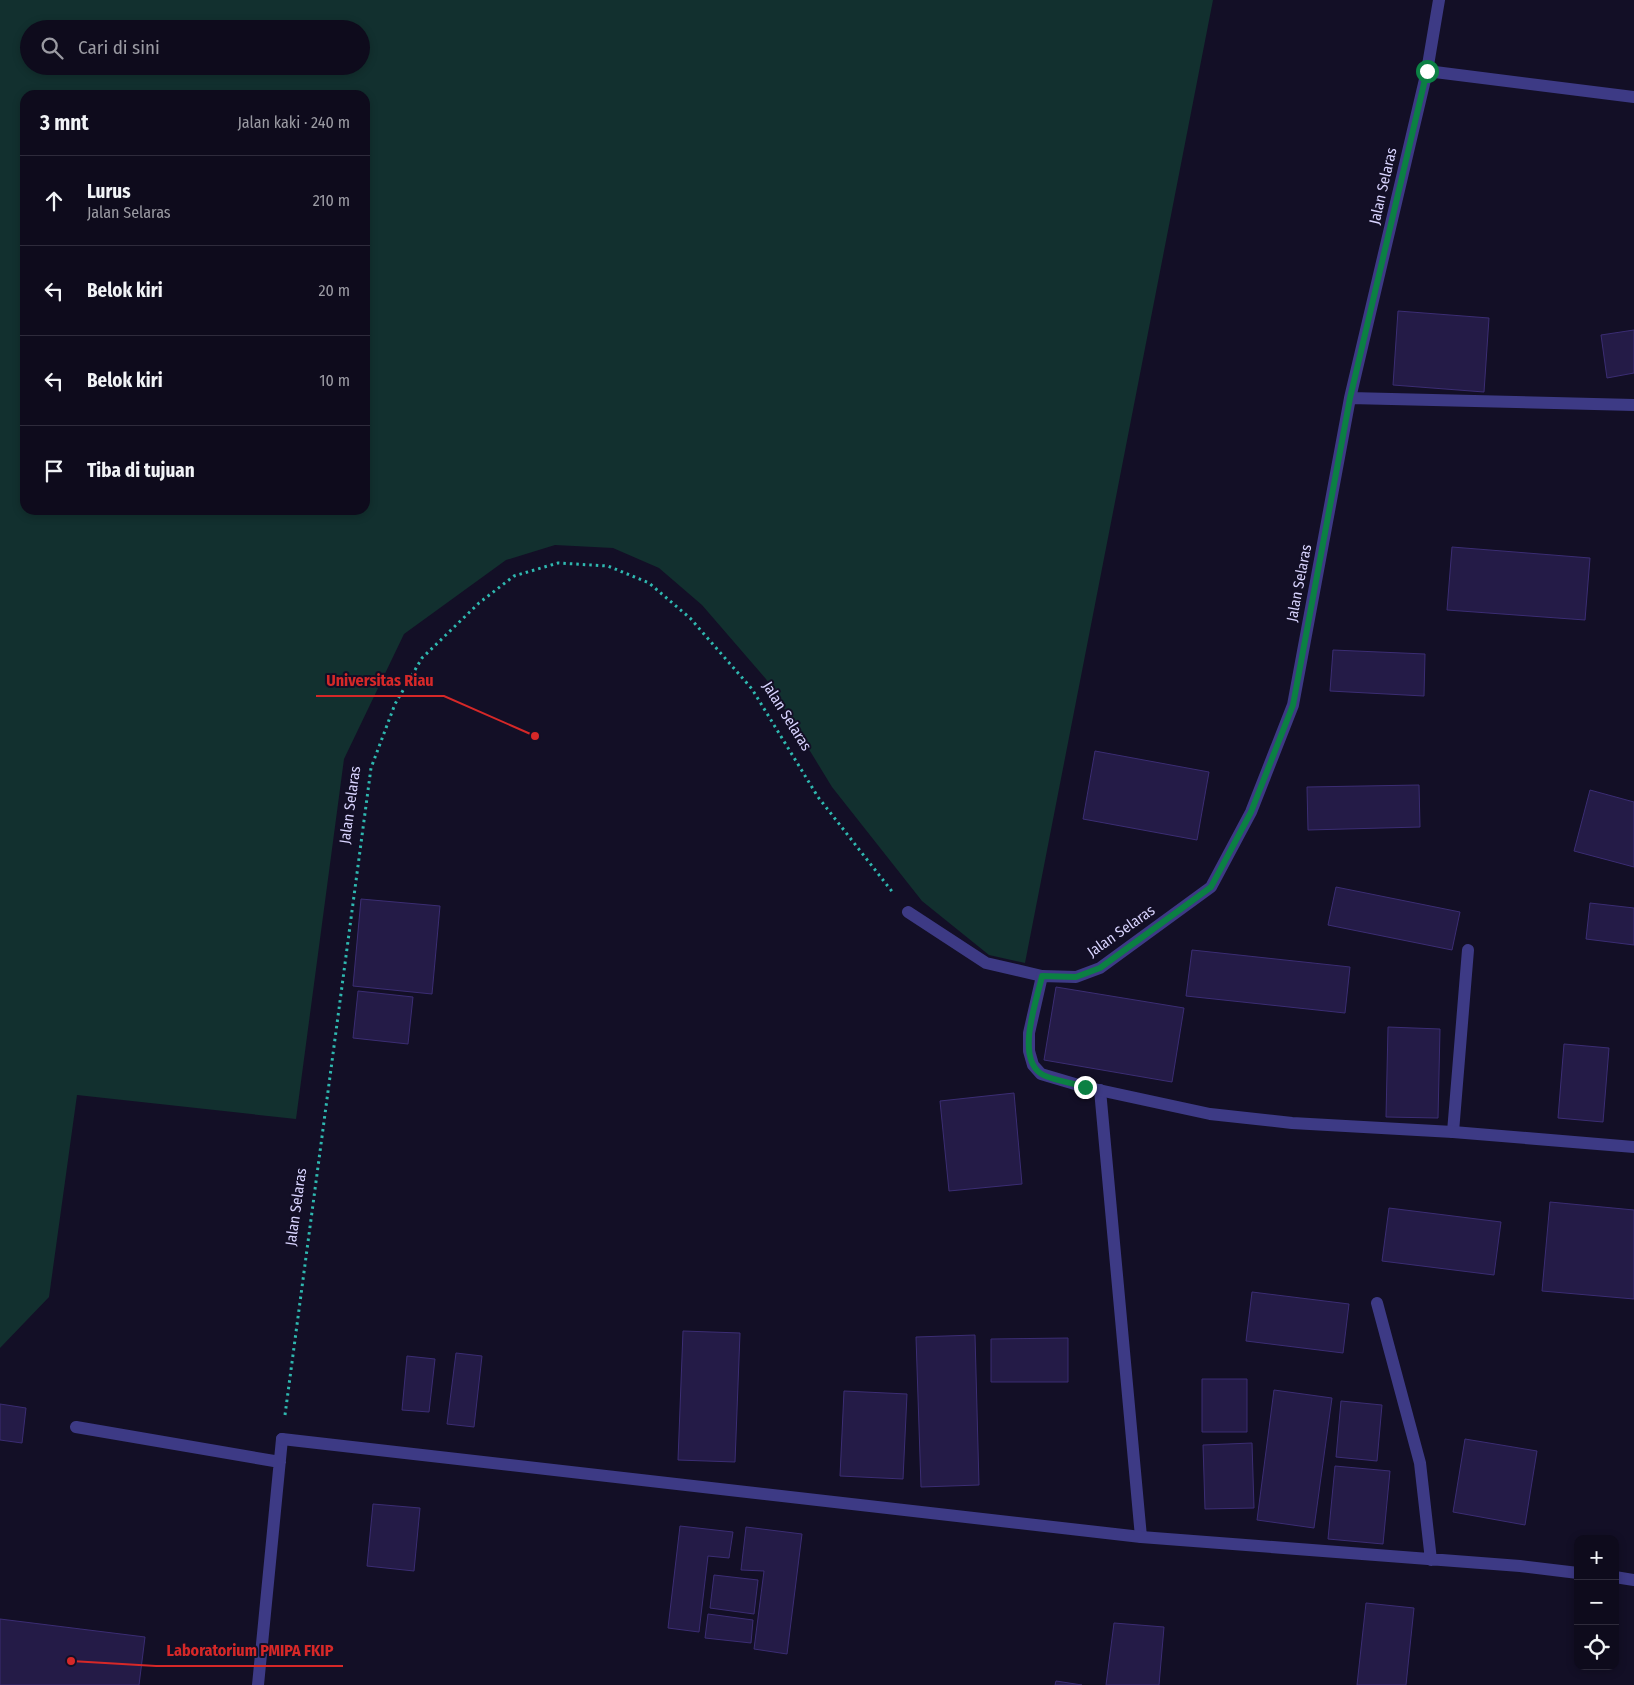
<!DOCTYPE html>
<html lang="id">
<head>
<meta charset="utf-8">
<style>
  :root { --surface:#0e0b1c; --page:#171425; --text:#f1f3f6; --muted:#9b9ba3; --line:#2e2b3b }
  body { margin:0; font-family:"Fira Sans Condensed",sans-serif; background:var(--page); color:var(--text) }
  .controls { position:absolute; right:15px; bottom:15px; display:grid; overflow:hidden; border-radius:10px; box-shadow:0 2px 8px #0003 }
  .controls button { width:45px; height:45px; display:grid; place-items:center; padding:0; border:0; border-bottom:1px solid var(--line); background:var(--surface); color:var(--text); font:25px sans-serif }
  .stop { position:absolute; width:15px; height:15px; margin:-11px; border:4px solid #0b8043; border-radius:50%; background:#fff }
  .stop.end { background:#0b8043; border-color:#fff; box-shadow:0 1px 5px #0008 }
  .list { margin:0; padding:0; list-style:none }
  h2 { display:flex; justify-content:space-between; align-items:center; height:65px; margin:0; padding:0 20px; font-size:21px }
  h2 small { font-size:16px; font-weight:400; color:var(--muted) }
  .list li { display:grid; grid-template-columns:32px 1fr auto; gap:15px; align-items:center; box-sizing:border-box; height:90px; padding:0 20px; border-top:1px solid var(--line) }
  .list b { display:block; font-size:19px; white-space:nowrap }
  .list p { margin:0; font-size:16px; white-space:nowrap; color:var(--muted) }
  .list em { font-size:16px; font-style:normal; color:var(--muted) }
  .icon { flex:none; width:28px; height:28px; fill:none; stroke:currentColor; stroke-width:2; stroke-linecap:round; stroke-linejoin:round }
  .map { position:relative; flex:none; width:1634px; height:1685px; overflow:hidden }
  .search { position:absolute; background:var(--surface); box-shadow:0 2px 8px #0003; left:20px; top:20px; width:350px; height:55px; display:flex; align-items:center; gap:12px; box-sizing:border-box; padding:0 18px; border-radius:28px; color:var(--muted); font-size:19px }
  .panel { position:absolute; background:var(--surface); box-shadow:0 2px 8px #0003; left:20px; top:90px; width:350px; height:425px; border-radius:15px }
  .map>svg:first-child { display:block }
  .green { fill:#12302f; fill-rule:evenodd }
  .building { fill:#241b47; stroke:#3b2d73 }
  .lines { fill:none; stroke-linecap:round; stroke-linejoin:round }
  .path { stroke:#2fb8b0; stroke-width:3; stroke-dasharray:2.5 4; stroke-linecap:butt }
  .service { stroke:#3d3a85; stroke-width:12 }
  .minor { stroke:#3d3a85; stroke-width:12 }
  .route { stroke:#0b8043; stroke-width:6 }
  .labels { text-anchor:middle; stroke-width:4; stroke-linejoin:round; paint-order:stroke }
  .street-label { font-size:15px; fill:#d9d4ff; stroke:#130f26 }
  .leader { fill:none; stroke:#d62828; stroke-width:2 }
  .callout-dot { fill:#d62828; stroke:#130f26; stroke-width:2 }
  .callout-label { font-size:16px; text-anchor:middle; font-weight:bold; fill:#d62828; stroke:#130f26; stroke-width:4; stroke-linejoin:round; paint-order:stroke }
</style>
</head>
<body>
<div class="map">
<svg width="1634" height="1685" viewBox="0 0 1634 1685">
  <rect width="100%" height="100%" fill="#130f26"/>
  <path class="green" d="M0,0h1213l-188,963 -36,-8 -67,-54 -90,-114 -66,-108 -64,-74 -43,-37 -46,-20 -58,-3 -49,15 -102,74 -60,125 -48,360 -219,-24 -28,202 -49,51zM29,29h332v37h-332zM25,95h340v415h-340z"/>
  <path class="building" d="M1398,311l91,7 -5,74 -91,-7z
    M1634,330v43l-27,5 -6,-43z
    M1452,547l138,11 -5,62 -138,-10z
    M1333,650l92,4 -1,42 -94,-5z
    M1095,751l114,21 -12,68 -114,-21z
    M1419,785l1,42 -112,3 -1,-43z
    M1590,790l44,12v65l-60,-16z
    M1336,887l124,25 -8,38 -124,-25z
    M361,899l79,7 -8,88 -79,-8z
    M1590,903l44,5v37l-48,-6z
    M1192,950l158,17 -5,46 -159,-17z
    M1056,987l128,21 -12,74 -128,-22z
    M358,991l55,6 -5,47 -55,-6z
    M1388,1027l52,2 -2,89 -52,-1z
    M1564,1044l45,4 -6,74 -45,-4z
    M1014,1093l8,91 -73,7 -9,-90z
    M1550,1202l84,8v89l-92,-8z
    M1389,1208l112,14 -7,53 -112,-14z
    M1252,1292l97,12 -6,49 -97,-12z
    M683,1331l57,2 -5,129 -57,-2z
    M975,1335l4,150 -58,2 -5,-150z
    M1068,1338v44h-77v-43z
    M456,1353l26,3 -8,71 -27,-3z
    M407,1356l28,3 -6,53 -27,-2z
    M1202,1379h45v53h-45z
    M1274,1390l58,8 -18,130 -57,-8z
    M844,1391l63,3 -4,85 -63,-3z
    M1341,1401l41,4 -5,56 -41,-4z
    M0,1404l26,4 -4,35 -22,-3z
    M1465,1439l72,12 -12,74 -72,-13z
    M1252,1443l2,65 -49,1 -2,-64z
    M1335,1466l55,5 -7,73 -55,-5z
    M373,1504l47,4 -6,63 -47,-5z
    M680,1526l53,6 -4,26 -21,-2 -9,76 -31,-4z
    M746,1527l56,7 -15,120 -33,-5 10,-78 -23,-1z
    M714,1575l44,5 -4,34 -44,-6z
    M1366,1603l48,5 -8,77h-49z
    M708,1614l45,6 -2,23 -46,-5z
    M0,1619l145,18 -6,48h-139z
    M1114,1623l50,4 -5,58h-53z
    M1056,1681l26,4h-27z"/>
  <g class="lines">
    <path class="path" d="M285,1415l86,-647 24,-64 27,-46 57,-55 35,-27 44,-13 50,3 41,17 41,35 62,71 66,108 76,97"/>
    <path class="service" d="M908,912l78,51 56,13
      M1100,1090l41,447
      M1453,1132l15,-182
      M76,1427l204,35
      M258,1685l24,-246"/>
    <path class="minor" d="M1439,0l-12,71 -77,327 -57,307 -42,107 -40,75 -111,81 -24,9 -34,-1 -13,57v18l4,14 8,9 44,13 125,27 82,9 161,9 181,15
      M1427,71l207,26
      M1350,398l284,7
      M1377,1303l43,160 11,97
      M282,1439l859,98 379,29 58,7
      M1615,1577l19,3"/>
  </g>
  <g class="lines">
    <path class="route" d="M1085,1087c-11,-4 -36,-7 -45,-14 -24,-18 -3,-73 2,-97l34,1 24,-9 111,-81 40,-75 42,-107 57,-307 77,-327"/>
  </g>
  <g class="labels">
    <g class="street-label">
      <text transform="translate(1383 186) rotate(-77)" y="5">Jalan Selaras</text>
      <text transform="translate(1299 583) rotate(-79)" y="5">Jalan Selaras</text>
      <text transform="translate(787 716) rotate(58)" y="5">Jalan Selaras</text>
      <text transform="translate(350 805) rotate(-82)" y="5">Jalan Selaras</text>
      <text transform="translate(1121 931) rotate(-35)" y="5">Jalan Selaras</text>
      <text transform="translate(296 1207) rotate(-82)" y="5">Jalan Selaras</text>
    </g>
  </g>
  <path class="leader" d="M535 736L444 696H316M71 1661L156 1666H343"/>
  <g class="callout-dot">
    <circle cx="535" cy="736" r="5"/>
    <circle cx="71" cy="1661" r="5"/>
  </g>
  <g class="callout-label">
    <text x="380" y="686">Universitas Riau</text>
    <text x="250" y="1656">Laboratorium PMIPA FKIP</text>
  </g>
</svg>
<div class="controls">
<button>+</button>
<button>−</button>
<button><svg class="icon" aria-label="locate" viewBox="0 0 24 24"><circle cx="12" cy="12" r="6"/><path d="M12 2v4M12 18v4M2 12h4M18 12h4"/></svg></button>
</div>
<div class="stop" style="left:1427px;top:71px"></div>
<div class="stop end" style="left:1085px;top:1087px"></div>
<div class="search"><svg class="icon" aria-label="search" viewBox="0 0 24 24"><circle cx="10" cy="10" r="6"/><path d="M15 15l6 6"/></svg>Cari di sini</div>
<section class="panel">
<h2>3 mnt<small>Jalan kaki · 240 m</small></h2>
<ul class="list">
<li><svg class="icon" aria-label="ahead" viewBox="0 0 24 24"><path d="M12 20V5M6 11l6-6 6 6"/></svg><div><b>Lurus</b><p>Jalan Selaras</p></div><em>210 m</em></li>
<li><svg class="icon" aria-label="left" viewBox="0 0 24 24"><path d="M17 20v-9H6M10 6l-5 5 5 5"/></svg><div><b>Belok kiri</b></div><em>20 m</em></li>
<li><svg class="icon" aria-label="left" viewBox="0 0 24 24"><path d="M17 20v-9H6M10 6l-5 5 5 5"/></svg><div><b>Belok kiri</b></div><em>10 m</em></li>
<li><svg class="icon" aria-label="arrive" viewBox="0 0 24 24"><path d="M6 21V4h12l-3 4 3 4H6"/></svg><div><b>Tiba di tujuan</b></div></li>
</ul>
</section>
</div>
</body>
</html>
